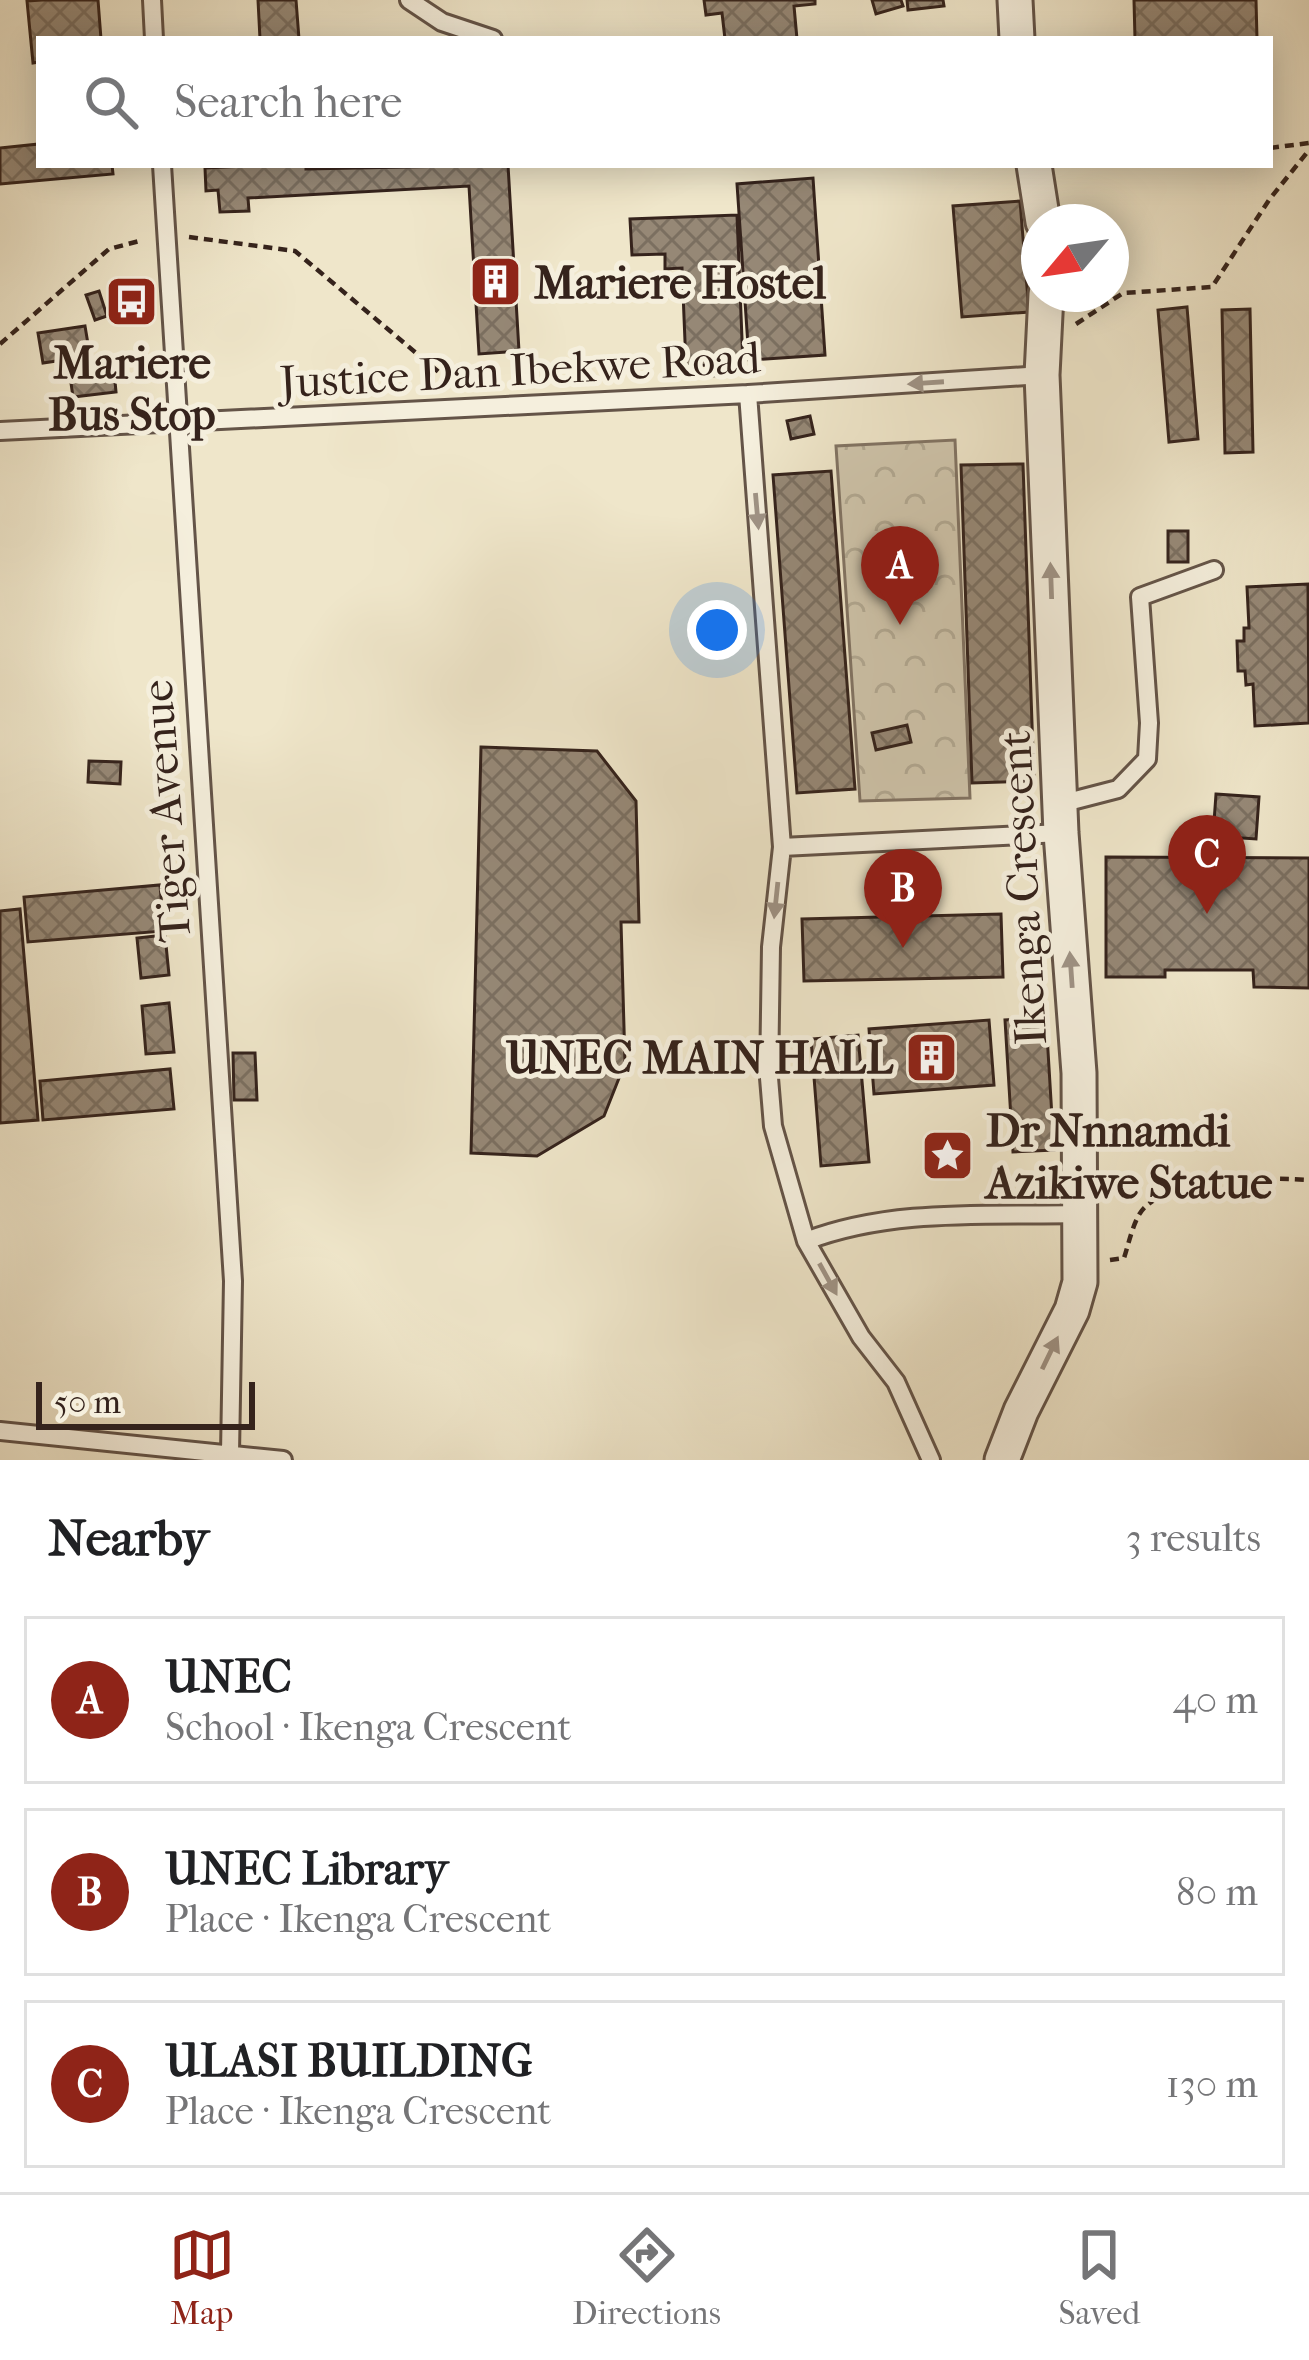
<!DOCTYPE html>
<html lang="en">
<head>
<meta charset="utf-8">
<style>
  :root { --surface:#fff; --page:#f2f2f2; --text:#202124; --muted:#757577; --line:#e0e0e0; --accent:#8f2418 }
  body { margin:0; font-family:"IM FELL French Canon",serif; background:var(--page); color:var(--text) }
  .compass { position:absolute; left:1021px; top:204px; width:108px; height:108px; border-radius:50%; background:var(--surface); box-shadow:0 6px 30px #0003; rotate:241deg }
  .scale { position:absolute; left:36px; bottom:30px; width:219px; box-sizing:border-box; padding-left:12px; border:6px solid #35231c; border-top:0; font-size:33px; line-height:42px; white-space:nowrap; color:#35231c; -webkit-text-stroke:9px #f5efdd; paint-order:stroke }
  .you { position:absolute; left:717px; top:630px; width:42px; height:42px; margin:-30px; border:9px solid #fff; border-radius:50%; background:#1a73e8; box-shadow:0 0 0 18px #1a73e833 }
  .badge { display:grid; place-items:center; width:78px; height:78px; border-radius:50%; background:var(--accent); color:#fff; font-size:39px; font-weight:700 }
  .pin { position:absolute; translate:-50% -99px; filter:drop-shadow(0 3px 6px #0008) }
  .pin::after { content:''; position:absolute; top:63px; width:42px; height:36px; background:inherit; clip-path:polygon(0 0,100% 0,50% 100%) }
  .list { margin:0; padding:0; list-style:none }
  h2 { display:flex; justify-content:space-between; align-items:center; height:156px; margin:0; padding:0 48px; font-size:51px }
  h2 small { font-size:39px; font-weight:400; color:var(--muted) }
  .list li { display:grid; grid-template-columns:78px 1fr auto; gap:36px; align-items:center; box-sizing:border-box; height:168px; margin:0 24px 24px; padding:0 24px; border:3px solid var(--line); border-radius:0px }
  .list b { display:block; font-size:45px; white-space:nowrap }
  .list p { margin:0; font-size:39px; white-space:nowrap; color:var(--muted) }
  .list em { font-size:39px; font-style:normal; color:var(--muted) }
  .icon { flex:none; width:66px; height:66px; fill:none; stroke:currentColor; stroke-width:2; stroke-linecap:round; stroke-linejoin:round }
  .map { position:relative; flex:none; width:1309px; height:1460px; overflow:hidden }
  .search { position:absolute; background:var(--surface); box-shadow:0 6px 30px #0003; left:36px; right:36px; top:36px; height:132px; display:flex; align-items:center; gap:30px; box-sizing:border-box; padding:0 42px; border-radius:0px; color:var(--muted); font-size:45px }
  .sheet { height:732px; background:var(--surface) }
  nav { display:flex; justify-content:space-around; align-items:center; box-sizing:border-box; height:168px; border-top:3px solid var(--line); background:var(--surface); font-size:33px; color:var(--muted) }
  nav a { display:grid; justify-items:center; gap:6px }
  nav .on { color:var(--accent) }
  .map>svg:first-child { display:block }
  .park { fill:url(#park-crowns); stroke:#827464; stroke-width:3 }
  .building { fill:url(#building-cross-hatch); stroke:#35231c; stroke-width:3 }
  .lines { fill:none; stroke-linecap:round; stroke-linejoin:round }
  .lane-casing { stroke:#645448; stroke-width:22 }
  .street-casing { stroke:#645448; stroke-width:39 }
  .path { stroke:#35231c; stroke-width:4.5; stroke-dasharray:9 6; stroke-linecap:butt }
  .lane { stroke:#f5efdd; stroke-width:16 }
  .street { stroke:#f5efdd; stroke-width:33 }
  .oneway { fill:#9f9386 }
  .labels { text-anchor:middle; stroke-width:10; stroke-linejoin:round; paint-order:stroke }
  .poi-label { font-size:45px; font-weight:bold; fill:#35231c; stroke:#f5efdd; text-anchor:start }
  .street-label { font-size:45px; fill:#35231c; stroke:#f5efdd }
</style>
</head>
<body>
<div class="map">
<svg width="1309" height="1460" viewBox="0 0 1309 1460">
  <defs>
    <pattern id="park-crowns" width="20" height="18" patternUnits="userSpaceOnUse" patternTransform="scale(3)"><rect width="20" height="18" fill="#cfc5ac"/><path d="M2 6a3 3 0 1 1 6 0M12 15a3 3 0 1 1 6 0" fill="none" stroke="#b2a993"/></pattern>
    <pattern id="building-cross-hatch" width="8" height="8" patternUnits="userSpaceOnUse" patternTransform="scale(3)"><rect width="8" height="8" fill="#968876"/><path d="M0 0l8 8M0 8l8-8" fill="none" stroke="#7b6f60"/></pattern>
  </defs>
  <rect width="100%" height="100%" fill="#efe6ca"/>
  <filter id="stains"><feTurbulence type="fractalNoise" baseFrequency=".00167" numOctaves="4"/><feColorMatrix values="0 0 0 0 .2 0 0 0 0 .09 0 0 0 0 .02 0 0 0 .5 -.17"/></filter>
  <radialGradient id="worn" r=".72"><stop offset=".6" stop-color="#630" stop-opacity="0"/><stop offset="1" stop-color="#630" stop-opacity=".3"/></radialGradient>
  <path class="park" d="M955,440l15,358 -110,3 -24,-355z"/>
  <path class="building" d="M42,0h56l3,39h-62v23l-6,1 -6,-62z
    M258,0h38l3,39h-39z
    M704,0h111v4l-21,2 3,33h-72l-3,-26 -16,2z
    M872,0h29l2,6 -27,8z
    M907,0h36l1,6 -36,4z
    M1134,0h122l1,39h-122z
    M39,144v21h73l1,9 -113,10v-36z
    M266,165h40v4l202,-4 11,186 -40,3 -10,-168 -221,12 1,13 -29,1 -2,-22 -12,1 -1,-23z
    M813,178l12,177 -76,5 -12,-176z
    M1020,201l9,111 -67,5 -9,-111z
    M737,215l6,149h-13l1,11 -22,1v-11l-23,1 -4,-98 -17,1v-15l-33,1 -2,-36z
    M142,286l3,28 -23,2 -3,-28z
    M99,291l8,25 -12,4 -9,-25z
    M1187,307l11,132 -29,3 -11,-132z
    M1250,309l3,143 -28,1 -3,-143z
    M85,326l5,30 -47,7 -5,-30z
    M91,359l2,14 21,-2 2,21 -43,5 -5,-35z
    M810,416l4,18 -23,5 -4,-18z
    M1023,464l11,317 -62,2 -11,-318z
    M831,471l24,318 -58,4 -24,-318z
    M1168,531h20v31h-20z
    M1308,584l1,139 -54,3 -2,-42 -7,1 -1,-14h-7l-1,-30h7v-13h5l-2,-41z
    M907,725l4,17 -35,8 -4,-17z
    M481,747l116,4 39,50 3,121h-18l4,141 -21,53 -67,40 -66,-3z
    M89,761l32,1 -1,22 -32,-2z
    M1216,794l43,3 -3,42 -43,-3z
    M1106,857l203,1v130l-55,-1 -1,-17h-88v7h-59z
    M160,885l4,46 -136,11 -4,-45z
    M20,909l18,211 -38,3v-212z
    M1001,914l2,63 -199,4 -2,-62z
    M165,935l4,40 -28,3 -4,-40z
    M169,1003l5,49 -28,2 -4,-48z
    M1046,1018l8,132 -41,2 -8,-132z
    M989,1020l5,65 -120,9 -5,-65z
    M858,1035l11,127 -48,4 -10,-127z
    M233,1053h22l2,47h-23z
    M170,1069l4,40 -131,11 -3,-39z"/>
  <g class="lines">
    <defs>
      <path id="lane" d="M152,0l2,39
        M409,0l33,22 51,17
        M162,165l71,1116 -3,172
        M748,394l34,453 -11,100 -2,131 4,48 33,115 55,96 35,45 35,78
        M0,431l748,-37 294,-19
        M1060,804l58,-15 29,-30 2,-36 -9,-126 74,-27
        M782,847l279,-14
        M806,1241c86,-33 182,-25 273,-27
        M0,1431l283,29"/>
      <path id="street" d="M1015,0l2,39
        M1034,165l9,57
        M1002,1460l19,-49 51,-101 8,-28 -1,-209 -18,-240 -19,-458 4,-81"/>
    </defs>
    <use href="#lane" class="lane-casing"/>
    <use href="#street" class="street-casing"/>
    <path class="path" d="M1270,148l39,-5
      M189,237l106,14 158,133
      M1076,324l47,-31 89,-6 57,-87 40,-50
      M0,344l109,-95 34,-9
      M1110,1260l14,-2c5,-15 10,-41 21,-51 32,-30 122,-30 164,-27"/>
    <use href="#lane" class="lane"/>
    <use href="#street" class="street"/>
  </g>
  <defs><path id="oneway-solid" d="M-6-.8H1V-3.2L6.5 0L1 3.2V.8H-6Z" transform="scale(3)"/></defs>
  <g class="oneway">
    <use href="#oneway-solid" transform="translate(926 383) rotate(176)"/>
    <use href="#oneway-solid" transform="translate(757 511) rotate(85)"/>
    <use href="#oneway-solid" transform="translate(1051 581) rotate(-92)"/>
    <use href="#oneway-solid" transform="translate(776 900) rotate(96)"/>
    <use href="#oneway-solid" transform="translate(1071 970) rotate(-94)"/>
    <use href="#oneway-solid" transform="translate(828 1279) rotate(61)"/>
    <use href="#oneway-solid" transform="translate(1050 1353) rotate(-64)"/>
  </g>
  <defs>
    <symbol id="building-square" viewBox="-11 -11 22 22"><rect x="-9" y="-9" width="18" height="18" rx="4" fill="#8f2418" stroke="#f5efdd"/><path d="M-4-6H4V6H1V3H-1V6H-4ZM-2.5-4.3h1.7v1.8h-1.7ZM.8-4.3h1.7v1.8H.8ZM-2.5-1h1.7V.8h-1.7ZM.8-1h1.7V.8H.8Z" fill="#fff"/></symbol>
    <symbol id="bus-square" viewBox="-11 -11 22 22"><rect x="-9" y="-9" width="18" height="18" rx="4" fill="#8f2418" stroke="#f5efdd"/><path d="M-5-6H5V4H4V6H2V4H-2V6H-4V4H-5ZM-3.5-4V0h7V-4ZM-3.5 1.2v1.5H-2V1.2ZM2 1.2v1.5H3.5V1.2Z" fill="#fff"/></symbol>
    <symbol id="sight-square" viewBox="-11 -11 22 22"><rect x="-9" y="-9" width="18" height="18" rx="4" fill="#8f2418" stroke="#f5efdd"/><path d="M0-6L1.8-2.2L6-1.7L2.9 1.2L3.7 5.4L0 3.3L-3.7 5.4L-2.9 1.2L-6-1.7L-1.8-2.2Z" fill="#fff"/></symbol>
  </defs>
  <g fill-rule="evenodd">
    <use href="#building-square" x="466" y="252" width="59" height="59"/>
    <use href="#bus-square" x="102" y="272" width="59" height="59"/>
    <use href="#building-square" x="902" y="1028" width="59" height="59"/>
    <use href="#sight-square" x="918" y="1126" width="59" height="59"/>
  </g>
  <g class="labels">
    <g class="poi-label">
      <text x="534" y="298">Mariere Hostel</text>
      <text x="132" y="378" text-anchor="middle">Mariere<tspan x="132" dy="52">Bus Stop</tspan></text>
      <text x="893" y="1073" text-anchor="end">UNEC MAIN HALL</text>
      <text x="986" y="1146">Dr Nnnamdi<tspan x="986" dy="52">Azikiwe Statue</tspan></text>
    </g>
    <g class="street-label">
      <text transform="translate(520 369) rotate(-3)" y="16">Justice Dan Ibekwe Road</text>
      <text transform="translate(165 811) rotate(-94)" y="16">Tiger Avenue</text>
      <text transform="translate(1022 888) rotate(-93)" y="16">Ikenga Crescent</text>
    </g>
  </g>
  <rect width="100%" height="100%" filter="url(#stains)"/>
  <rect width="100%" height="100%" fill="url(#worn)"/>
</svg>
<svg class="compass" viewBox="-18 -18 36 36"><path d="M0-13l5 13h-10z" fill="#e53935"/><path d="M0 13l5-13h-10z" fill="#757577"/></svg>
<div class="scale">50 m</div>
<div class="you"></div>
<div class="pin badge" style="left:900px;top:625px">A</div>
<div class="pin badge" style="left:903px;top:948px">B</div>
<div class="pin badge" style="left:1207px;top:914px">C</div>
<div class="search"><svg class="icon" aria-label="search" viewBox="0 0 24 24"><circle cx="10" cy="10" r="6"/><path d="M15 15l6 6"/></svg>Search here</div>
</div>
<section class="sheet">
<h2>Nearby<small>3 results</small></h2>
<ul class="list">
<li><span class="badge">A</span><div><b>UNEC</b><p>School · Ikenga Crescent</p></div><em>40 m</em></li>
<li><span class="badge">B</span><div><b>UNEC Library</b><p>Place · Ikenga Crescent</p></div><em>80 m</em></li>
<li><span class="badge">C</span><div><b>ULASI BUILDING</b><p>Place · Ikenga Crescent</p></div><em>130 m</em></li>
</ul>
</section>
<nav>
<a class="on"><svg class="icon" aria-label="map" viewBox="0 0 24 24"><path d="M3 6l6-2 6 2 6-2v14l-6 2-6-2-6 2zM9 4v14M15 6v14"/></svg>Map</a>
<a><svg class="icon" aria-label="directions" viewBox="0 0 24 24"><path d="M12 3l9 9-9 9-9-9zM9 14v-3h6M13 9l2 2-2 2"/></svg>Directions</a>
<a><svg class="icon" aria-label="saved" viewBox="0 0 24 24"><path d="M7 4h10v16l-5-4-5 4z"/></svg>Saved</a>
</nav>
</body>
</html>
